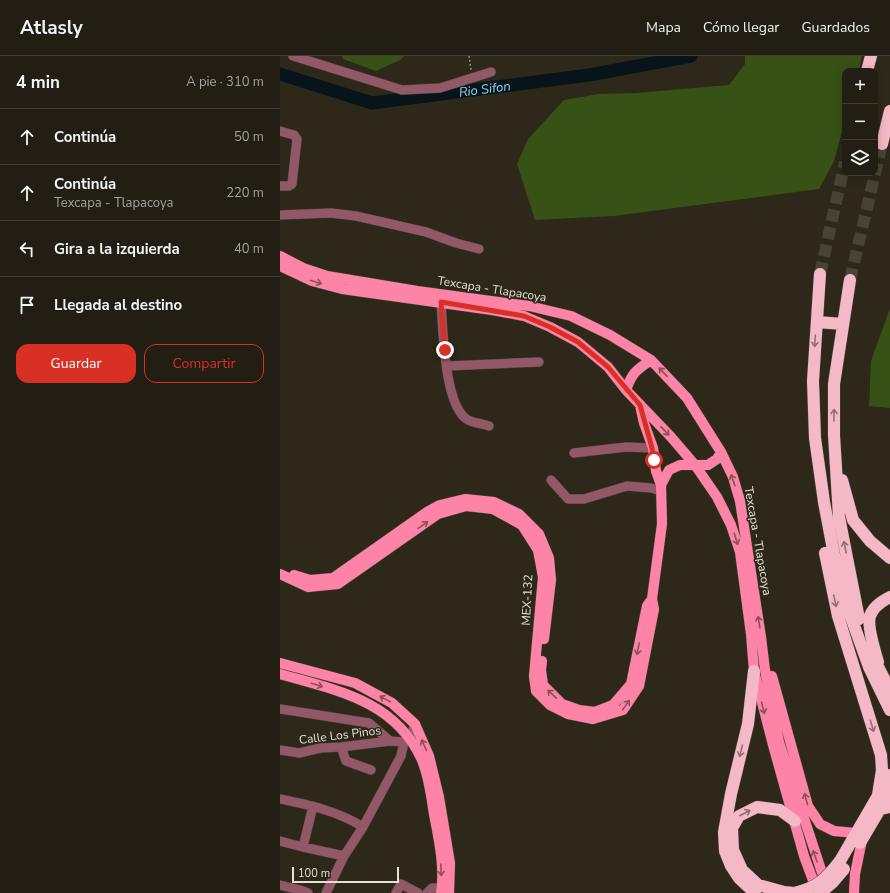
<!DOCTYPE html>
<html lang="es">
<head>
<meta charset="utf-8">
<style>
  :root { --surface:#221e13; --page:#2a271c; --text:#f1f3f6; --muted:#a2a2a0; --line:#3f3c33; --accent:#d93025 }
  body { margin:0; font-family:"Nunito Sans",sans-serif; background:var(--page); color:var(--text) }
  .controls { position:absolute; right:12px; top:12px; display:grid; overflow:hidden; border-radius:8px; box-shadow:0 2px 10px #0003 }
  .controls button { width:36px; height:36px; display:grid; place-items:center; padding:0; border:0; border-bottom:1px solid var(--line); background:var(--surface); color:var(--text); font:20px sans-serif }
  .scale { position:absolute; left:12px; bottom:10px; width:107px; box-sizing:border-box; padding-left:4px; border:2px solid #e3e0d6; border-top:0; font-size:11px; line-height:14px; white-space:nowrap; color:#e3e0d6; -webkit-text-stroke:3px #2d2819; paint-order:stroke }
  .stop { position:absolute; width:12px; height:12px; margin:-9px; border:3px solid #d93025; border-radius:50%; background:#fff }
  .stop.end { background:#d93025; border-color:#fff; box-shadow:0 1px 4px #0008 }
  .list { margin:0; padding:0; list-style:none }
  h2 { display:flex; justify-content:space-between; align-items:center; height:52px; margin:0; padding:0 16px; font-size:17px }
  h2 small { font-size:13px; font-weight:400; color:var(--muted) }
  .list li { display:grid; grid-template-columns:26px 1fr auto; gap:12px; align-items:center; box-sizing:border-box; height:56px; padding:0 16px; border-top:1px solid var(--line) }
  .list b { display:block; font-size:15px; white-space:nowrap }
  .list p { margin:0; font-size:13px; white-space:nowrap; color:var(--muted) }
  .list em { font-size:13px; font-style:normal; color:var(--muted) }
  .actions { display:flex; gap:8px; padding:12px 16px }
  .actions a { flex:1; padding:9px 0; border:1px solid var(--accent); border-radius:12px; text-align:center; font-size:14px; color:var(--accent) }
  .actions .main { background:var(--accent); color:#fff }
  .icon { flex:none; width:22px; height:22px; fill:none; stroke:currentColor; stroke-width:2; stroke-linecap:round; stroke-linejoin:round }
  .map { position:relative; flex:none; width:610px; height:837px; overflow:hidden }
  header { display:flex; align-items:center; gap:24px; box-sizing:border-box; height:56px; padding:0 20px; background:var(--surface); border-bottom:1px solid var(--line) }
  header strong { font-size:19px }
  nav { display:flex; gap:22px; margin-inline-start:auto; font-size:14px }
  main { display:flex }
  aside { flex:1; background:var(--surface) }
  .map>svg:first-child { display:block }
  .green { fill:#385117 }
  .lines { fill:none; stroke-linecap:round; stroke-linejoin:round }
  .river { stroke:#07151b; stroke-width:13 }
  .highway-tunnel { stroke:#484435; stroke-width:12; stroke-dasharray:12 6; stroke-linecap:butt }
  .minor-casing { stroke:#4a4537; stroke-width:10 }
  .major-casing { stroke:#4a4537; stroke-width:11 }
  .highway-casing { stroke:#4a4537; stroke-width:13 }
  .path { stroke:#908c80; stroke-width:1.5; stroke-dasharray:2 2; stroke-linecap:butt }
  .minor { stroke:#935867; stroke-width:9 }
  .major { stroke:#fd84a6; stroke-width:10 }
  .highway { stroke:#f4b8c6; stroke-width:12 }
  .highway-bridge-casing { stroke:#4a4537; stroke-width:13; stroke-linecap:butt }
  .highway-bridge { stroke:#f4b8c6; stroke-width:12 }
  .oneway { stroke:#8b5158 }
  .oneway2 { stroke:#907070 }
  .route { stroke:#d93025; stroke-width:5 }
  .labels { text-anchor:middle; stroke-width:3; stroke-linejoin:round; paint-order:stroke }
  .street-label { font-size:12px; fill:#e3e0d6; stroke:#2d2819 }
  .water-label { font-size:13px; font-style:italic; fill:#85d4f2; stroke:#2d2819 }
</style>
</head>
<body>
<header>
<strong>Atlasly</strong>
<nav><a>Mapa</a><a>Cómo llegar</a><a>Guardados</a></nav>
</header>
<main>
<aside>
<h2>4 min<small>A pie · 310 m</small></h2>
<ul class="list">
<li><svg class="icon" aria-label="ahead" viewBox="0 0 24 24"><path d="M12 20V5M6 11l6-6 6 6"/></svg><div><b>Continúa</b></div><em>50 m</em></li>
<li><svg class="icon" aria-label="ahead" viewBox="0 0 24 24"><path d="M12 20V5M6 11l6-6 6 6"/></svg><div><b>Continúa</b><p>Texcapa - Tlapacoya</p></div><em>220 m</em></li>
<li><svg class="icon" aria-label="left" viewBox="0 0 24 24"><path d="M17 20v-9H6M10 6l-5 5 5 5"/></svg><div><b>Gira a la izquierda</b></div><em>40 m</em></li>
<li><svg class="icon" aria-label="arrive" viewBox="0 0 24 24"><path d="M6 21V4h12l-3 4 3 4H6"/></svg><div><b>Llegada al destino</b></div></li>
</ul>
<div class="actions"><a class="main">Guardar</a><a>Compartir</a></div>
</aside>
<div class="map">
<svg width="610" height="837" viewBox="0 0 610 837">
  <rect width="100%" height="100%" fill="#2d2819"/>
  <path class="green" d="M62,0h62l-4,4 -24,11 -33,-12z
    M465,0h117l-3,15h-14v50l-11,40 -15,28 -205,27 -79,4 -18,-56 11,-25 36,-39 35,-6 37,-1 93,-8 16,-21z
    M610,252v100l-21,-2 2,-45z"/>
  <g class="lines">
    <path class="river" id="s1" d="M0,18l92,29 217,-28 102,-19"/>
    <path class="highway-tunnel" d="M540,218l25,-112
      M570,224l32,-136"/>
    <defs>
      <path id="minor" d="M13,0l109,34 38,-2 51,-16
        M0,75l14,4 3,4 -5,45 -3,2h-9
        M0,159l51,-2 25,3 70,16 30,11 23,6
        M161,246c2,26 3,105 27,118 6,3 15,4 21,6
        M167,310l92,-4
        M294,397l52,-6 27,1
        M271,424l17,19h16l43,-13 24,2 10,3
        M0,653l89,14 21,18
        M61,691l5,14 25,9
        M0,694l19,3 22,-5 20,-1 49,-6 14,1
        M0,743c29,6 58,12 83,28
        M0,785l23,6 41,9
        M23,791l10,-41
        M0,829l20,5 8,3
        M46,837l18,-37 19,-29 38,-71 3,-14 6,-4 5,-14
        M116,837l5,-9 17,9
        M147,837l5,-5h10"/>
      <path id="major" d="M0,200l23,12 24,8 90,15 112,15 42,10 39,19 41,25 36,38 34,54 12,25 7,24 21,136 4,33 14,72 47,143
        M0,210l32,15 30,8 150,21 32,6 26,11 28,15 30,25 18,23 45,47 24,28 22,32 14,28 9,27 11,82 3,37 19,74 31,111 13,35
        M346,334c6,-17 10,-20 25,-30
        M381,429l8,-15 11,-5h28l9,-6 4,-7
        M0,518l28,13 30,-3 100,-70 28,-8 27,3 29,16 16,25 5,27 -9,99 2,15 14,14 18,9 25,5 30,-9 16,-24 15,-77 -2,-10 10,-75 -1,-39 -5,-14 -3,-23 -9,-25 -4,-18
        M14,519l16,5 23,-2 94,-66 13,-7 25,-6 29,3 25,12 20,20 10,24 2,22 -7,59
        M262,605l-1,9 2,15 19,19 17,6 16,2 18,-7 18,-21 16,-78 5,-7
        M0,607l75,20 37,20 23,21 14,32 10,41 11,66 -1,30
        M0,618c55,16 114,26 141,84 8,17 10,38 13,56 5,26 11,53 7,79
        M492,620l36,130 12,18 14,7 22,2
        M574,837l1,-19 7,-34"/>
      <path id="highway" d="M587,15l4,-15
        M602,88l8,-33
        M540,218l-7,107 2,57 9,64 10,53 13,51 22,61 21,43
        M570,224l-16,104v51l5,82 20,102
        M537,266l26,2
        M562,424l11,40 17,21 20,17
        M545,497l13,63 43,139 1,15 -4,25
        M592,599l18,35
        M598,606c-3,-10 -11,-37 -8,-46 3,-9 12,-15 20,-19
        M474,615l-6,53 -17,70 -7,38 1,19 6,15 8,12 16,15
        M600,753l10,-18
        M580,787l20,-34 10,-2
        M560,805l50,-86
        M514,837l-10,-1 -26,-7 -16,-15 -9,-20 -1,-22 7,-12 18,-9 23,3 15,11"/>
    </defs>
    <use href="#minor" class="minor-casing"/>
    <use href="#major" class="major-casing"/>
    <use href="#highway" class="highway-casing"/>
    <path class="path" d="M189,0l2,14"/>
    <use href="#minor" class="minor"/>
    <use href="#major" class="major"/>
    <use href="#highway" class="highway"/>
    <defs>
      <path id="highway-bridge" d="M514,837c23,-5 32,-14 46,-32
        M540,837l12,-10 12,-14"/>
    </defs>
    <use href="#highway-bridge" class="highway-bridge-casing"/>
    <use href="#highway-bridge" class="highway-bridge"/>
  </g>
  <defs><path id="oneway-shaft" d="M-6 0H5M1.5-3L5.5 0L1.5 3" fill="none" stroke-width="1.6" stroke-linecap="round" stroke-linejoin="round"/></defs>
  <g class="oneway">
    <use href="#oneway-shaft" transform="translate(36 226) rotate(17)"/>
    <use href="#oneway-shaft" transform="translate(383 316) rotate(-133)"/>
    <use href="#oneway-shaft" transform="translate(385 375) rotate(47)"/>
    <use href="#oneway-shaft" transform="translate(453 424) rotate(-109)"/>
    <use href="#oneway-shaft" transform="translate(143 469) rotate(-35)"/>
    <use href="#oneway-shaft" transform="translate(456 483) rotate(72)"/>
    <use href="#oneway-shaft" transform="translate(479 566) rotate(-99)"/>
    <use href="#oneway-shaft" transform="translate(358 593) rotate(101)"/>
    <use href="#oneway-shaft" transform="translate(37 629) rotate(17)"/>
    <use href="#oneway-shaft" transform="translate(272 638) rotate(-136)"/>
    <use href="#oneway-shaft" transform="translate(105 643) rotate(-151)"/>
    <use href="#oneway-shaft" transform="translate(346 649) rotate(-55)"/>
    <use href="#oneway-shaft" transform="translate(483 652) rotate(76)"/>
    <use href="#oneway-shaft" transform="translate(144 689) rotate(-114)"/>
    <use href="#oneway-shaft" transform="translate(526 743) rotate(-105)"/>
    <use href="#oneway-shaft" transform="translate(535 800) rotate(-109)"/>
    <use href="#oneway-shaft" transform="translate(161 814) rotate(89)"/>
  </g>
  <g class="oneway2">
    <use href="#oneway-shaft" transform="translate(535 285) rotate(94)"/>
    <use href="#oneway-shaft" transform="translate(554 359) rotate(-89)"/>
    <use href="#oneway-shaft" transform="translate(565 491) rotate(-101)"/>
    <use href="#oneway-shaft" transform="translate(555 545) rotate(78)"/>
    <use href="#oneway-shaft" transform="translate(592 670) rotate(73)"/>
    <use href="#oneway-shaft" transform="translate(461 695) rotate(104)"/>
    <use href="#oneway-shaft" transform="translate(465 757) rotate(-27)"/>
  </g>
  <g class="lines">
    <path class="route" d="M165,294l-4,-48 83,14 26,11 28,15 30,25 32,38 12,43 2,12"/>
  </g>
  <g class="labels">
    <g class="street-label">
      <text transform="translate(212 233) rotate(9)" y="4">Texcapa - Tlapacoya</text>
      <text transform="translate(478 485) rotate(80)" y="4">Texcapa - Tlapacoya</text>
      <text transform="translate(247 544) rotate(-87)" y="4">MEX-132</text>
      <text transform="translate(60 679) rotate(-7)" y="4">Calle Los Pinos</text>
    </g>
    <g class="water-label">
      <text dy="5" stroke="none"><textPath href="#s1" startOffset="210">Rio Sifon</textPath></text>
    </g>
  </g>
</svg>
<div class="controls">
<button>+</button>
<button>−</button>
<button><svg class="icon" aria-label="layers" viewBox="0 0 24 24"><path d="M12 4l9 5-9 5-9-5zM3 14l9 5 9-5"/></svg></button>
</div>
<div class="scale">100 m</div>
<div class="stop" style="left:374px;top:404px"></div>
<div class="stop end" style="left:165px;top:294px"></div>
</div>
</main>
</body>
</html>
